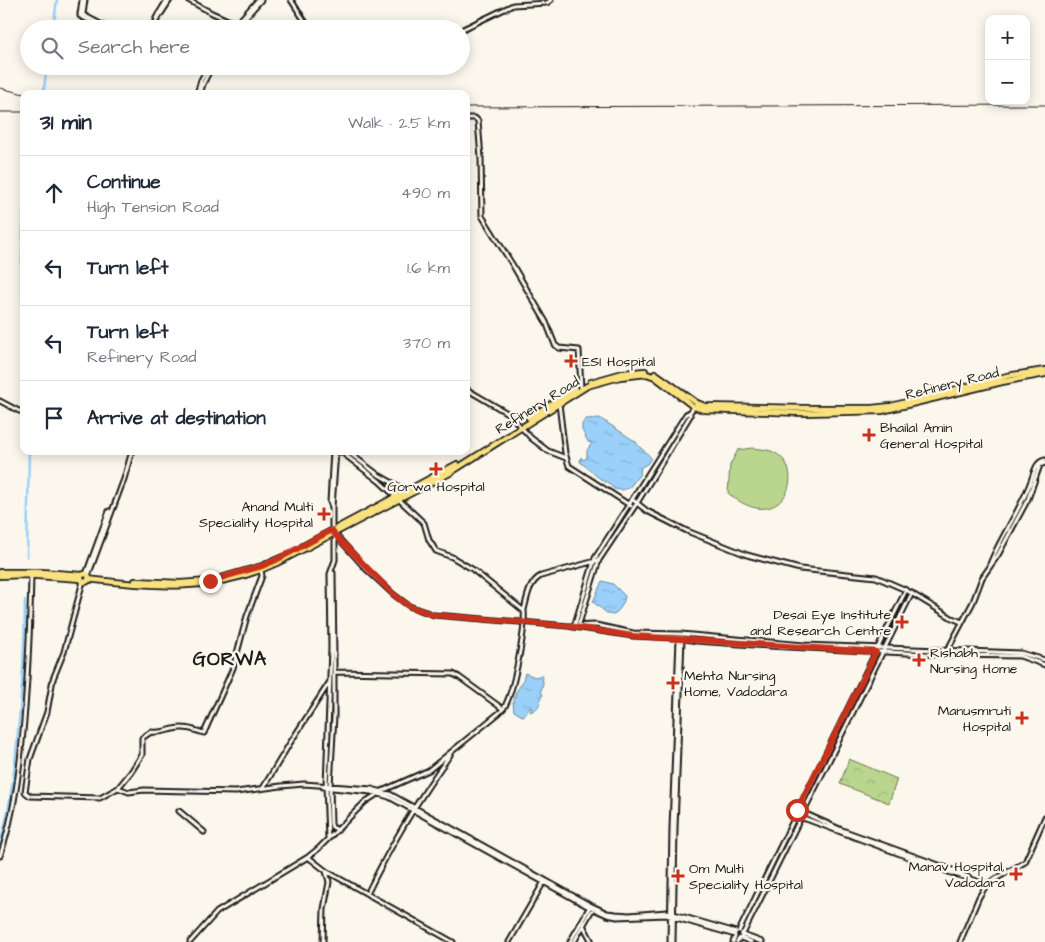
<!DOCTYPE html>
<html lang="en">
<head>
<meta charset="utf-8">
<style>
  :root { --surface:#fff; --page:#f6f6f7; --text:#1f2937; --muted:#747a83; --line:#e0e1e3 }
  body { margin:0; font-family:"Architects Daughter",sans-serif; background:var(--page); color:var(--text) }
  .controls { position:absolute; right:15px; top:15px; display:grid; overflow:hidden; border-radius:10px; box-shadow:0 2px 12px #0003 }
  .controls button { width:45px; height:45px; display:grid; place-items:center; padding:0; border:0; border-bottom:1px solid var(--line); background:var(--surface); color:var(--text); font:25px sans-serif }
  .stop { position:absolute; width:15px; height:15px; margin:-11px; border:4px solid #c8321e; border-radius:50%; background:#fff }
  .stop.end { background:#c8321e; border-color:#fff; box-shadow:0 1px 5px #0008 }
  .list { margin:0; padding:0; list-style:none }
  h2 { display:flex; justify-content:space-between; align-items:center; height:65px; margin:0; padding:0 20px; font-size:21px }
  h2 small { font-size:16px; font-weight:400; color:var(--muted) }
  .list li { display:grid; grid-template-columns:32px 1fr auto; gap:15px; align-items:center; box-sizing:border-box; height:75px; padding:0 20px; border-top:1px solid var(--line) }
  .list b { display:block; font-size:19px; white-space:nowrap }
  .list p { margin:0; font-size:16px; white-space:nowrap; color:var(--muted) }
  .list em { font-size:16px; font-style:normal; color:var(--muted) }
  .icon { flex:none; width:28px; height:28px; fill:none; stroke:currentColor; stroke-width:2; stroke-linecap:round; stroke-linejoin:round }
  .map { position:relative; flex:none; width:1045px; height:942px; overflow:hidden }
  .search { position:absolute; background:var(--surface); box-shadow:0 2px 12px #0003; left:20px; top:20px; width:450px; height:55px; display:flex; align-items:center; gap:12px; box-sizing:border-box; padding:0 18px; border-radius:28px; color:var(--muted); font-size:19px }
  .panel { position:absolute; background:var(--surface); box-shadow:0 2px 12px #0003; left:20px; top:90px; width:450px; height:365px; border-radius:10px }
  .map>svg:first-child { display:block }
  .forest { fill:url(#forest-crowns); stroke:#6b7955 }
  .pitch { fill:#bad68e; stroke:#6b7955 }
  .water { fill:url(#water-ripples); stroke:#6888a1 }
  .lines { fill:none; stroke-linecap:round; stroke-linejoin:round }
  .canal { stroke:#9ad0f9; stroke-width:2.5 }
  .tertiary-casing { stroke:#1c1c1c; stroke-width:7 }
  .secondary-casing { stroke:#1c1c1c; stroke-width:7 }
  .primary-casing { stroke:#1c1c1c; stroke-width:8 }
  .tertiary { stroke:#fbf7ec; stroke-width:3 }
  .secondary { stroke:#fbf7ec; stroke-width:3 }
  .primary { stroke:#fae180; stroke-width:4.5 }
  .rail { stroke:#1c1c1c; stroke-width:1 }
  .route { stroke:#c8321e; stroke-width:6 }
  .poi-dot { fill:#c8321e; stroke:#fbf7ec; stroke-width:2 }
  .labels { text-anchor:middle; stroke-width:4.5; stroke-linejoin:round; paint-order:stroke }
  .poi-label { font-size:14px; fill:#1c1c1c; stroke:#fbf7ec; text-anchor:start }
  .street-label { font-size:14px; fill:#1c1c1c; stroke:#fbf7ec }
  .district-label { font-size:19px; font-weight:bold; letter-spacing:1px; fill:#1c1c1c; stroke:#fbf7ec }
</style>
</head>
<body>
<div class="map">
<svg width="1045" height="942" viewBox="0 0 1045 942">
  <defs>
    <pattern id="forest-crowns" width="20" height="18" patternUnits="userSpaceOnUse" patternTransform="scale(1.25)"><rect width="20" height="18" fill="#bad68e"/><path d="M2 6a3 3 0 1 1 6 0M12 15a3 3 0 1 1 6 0" fill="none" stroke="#9fb77a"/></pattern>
    <pattern id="water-ripples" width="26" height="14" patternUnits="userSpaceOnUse" patternTransform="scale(1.25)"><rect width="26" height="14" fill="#9ad0f9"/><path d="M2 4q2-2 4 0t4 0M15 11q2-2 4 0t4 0" fill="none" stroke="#84b2d5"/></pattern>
  </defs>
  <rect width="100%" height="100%" fill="#fbf7ec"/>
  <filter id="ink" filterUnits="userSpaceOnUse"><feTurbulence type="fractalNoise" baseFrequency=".02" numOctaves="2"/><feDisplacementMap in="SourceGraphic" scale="10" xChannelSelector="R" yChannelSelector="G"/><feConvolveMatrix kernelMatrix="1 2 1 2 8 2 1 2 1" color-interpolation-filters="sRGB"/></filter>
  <g filter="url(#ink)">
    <path class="forest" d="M849,759l48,20 -8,24 -49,-19z"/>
    <path class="pitch" d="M752,448c6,1 13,1 19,3 40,15 12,89 -43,42l2,-28 8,-15z"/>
    <path class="water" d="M600,418l5,4h2v2h2l27,18c3,6 11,10 15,16l-4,6 -6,3 -1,7 -11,14 -7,2 -8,-1 -7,-7h-2c-10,-6 -15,-13 -25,-20l1,-5 2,3 4,-2v-8l5,-7 -4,-1 -6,-12v-6l4,-5z
      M602,581l11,3 12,12c-1,8 -5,13 -11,19l-6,-1 -15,-12z
      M525,673l10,4 7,-2 1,8 -2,8 2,4c-6,8 0,12 -13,17l2,-4h-2l-5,7 -3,1 -8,-5 -1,-9 3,-10 6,-9z"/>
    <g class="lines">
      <path class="canal" d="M53,29l4,-29
        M44,89l3,-23
        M24,205l-3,71 3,36
        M27,557l2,-106
        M0,844c10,-33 14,-67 17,-102 5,-47 8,-94 8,-142"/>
      <defs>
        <path id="tertiary" d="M82,0l-2,16 26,13
          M188,0l24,13 27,12
          M291,0l19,29
          M80,13l30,16
          M83,14l2,-14
          M156,18l11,-18
          M151,29l19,-29
          M232,29l26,-29
          M235,29l26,-29
          M461,30l52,-25 34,-2 4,-3
          M336,66l3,5 49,-5
          M197,94l4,-14 8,-14
          M200,94l3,-10 9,-18
          M466,118h9l3,3 3,37 1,58 30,48 34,58 9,23 4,3 20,2 2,39
          M466,389l43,25 22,24 17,13 18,7
          M0,401l19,10h5
          M559,404l6,49 4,13 62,40
          M347,451l30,23 30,17
          M633,500l14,11 40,20 60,24 53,14 76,8 30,13 46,28 10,4
          M332,507l-2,-5 3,-51
          M332,530v-23l4,-56
          M990,564c12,-30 32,-56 42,-86 3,-8 4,-16 13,-18
          M333,573l1,87v56l-4,70 1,38 1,3 6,3
          M86,574l23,-63
          M88,576l36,-97 8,-28
          M83,581l-19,71 -11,27 -6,33 -17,47 -5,33 5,4 70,2 18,-10 13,-16 11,-17v-17l9,-6c15,2 20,-5 32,-4 7,0 14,3 21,5l29,-65 14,-52 15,-40 -1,-6
          M524,610c3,-12 5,-28 17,-34l58,-16
          M574,627l21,-69 91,-144 4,-2 8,-9
          M578,627l21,-67 38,-57 53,-87v-4
          M945,655l28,-53 9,-24 16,-23 30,-56 12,-34 5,-2
          M334,672l119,2 6,3 44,32
          M323,787l48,5 18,5 198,109 20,9 10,2 49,-2 69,20
          M118,788l11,4 15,-2 92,2 45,-6 23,-2 68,5 18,5 198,110 19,9 9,1 13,1 38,-3 69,20
          M263,788l27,-45 39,-60
          M797,810l45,20 116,42 13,7
          M179,811l25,21
          M794,817l12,2 148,55 33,10
          M328,839l-2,-53 5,-138 -1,-74 5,-14v-25
          M0,856c15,-43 20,-90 24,-135 4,-48 6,-97 7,-145
          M308,857l18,14 127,71
          M367,894c24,-49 51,-95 83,-139
          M583,925l9,17
          M739,931l167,-341
          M743,934l169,-341
          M743,935l19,7
          M741,938l10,4
          M190,942l27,-30 91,-55 10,-8 47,-47 17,-11 47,-21 70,-57c3,-3 6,-5 7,-9 8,-16 20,-76 18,-93l-52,-42 -20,-12 -16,-6 -7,-11 -5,-17 -45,-42 -39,-30
          M323,942l1,-33 5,-27 -3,-11
          M509,942l36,-62
          M570,942l19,-34
          M574,942l19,-34
          M670,942l2,-114 7,-190
          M673,942l2,-114 7,-190
          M733,942l2,-5
          M737,942l2,-3 3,-2v-4
          M960,942l19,-45 8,-13 38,-22 20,-45"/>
        <path id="secondary" d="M334,533l32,36 27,25 16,12 25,9 134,11 65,10 49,2 14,3 73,5 176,9 75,1 25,9
          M568,626l28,-1 37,8 48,1 123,11 217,8 24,7"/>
        <path id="primary" d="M655,373l42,30 8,3 99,2h68l19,-2 116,-30 38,-6
          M591,382l32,-9 22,-2
          M529,418l46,-29
          M303,546l154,-82
          M0,572h41l41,3
          M81 578a4 4 0 1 1 8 0a4 4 0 1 1-8 0Z
          M0,576l23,-1 58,4
          M88,579c68,8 125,14 189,-16l171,-89 139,-88 33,-9 27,-3 8,3 39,30 10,3 101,3 77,-2 120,-29 43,-8
          M135,581l45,2 30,-2 52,-15 21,-9"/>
      </defs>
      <use href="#tertiary" class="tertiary-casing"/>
      <use href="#secondary" class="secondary-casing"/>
      <use href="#primary" class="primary-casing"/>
      <use href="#tertiary" class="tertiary"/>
      <use href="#secondary" class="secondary"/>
      <use href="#primary" class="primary"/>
      <path class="rail" d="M0,88l24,6
        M466,107l579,-2
        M0,112h24"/>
    </g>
  </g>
  <g class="lines" filter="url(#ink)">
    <path class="route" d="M210,581l52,-15 12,-5 58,-31 3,5 58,59 16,12 25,9 134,11 65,10 243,16 -79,158"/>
  </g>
  <g class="poi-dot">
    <path d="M568.5 353.5h5v5h5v5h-5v5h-5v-5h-5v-5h5z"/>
    <path d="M866.5 427.5h5v5h5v5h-5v5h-5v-5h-5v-5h5z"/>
    <path d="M433.5 461.5h5v5h5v5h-5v5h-5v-5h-5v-5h5z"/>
    <path d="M321.5 506.5h5v5h5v5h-5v5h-5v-5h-5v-5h5z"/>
    <path d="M899.5 614.5h5v5h5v5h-5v5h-5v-5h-5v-5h5z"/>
    <path d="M916.5 652.5h5v5h5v5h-5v5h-5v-5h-5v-5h5z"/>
    <path d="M670.5 675.5h5v5h5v5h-5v5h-5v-5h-5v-5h5z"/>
    <path d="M1019.5 710.5h5v5h5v5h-5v5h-5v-5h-5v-5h5z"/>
    <path d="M1013.5 866.5h5v5h5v5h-5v5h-5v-5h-5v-5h5z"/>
    <path d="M675.5 868.5h5v5h5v5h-5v5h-5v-5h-5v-5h5z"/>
  </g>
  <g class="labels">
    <g class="poi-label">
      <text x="582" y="366">ESI Hospital</text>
      <text x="880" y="432">Bhailal Amin<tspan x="880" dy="16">General Hospital</tspan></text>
      <text x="436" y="491" text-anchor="middle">Gorwa Hospital</text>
      <text x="313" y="511" text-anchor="end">Anand Multi<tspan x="313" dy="16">Speciality Hospital</tspan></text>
      <text x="891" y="619" text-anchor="end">Desai Eye Institute<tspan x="891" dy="16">and Research Centre</tspan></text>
      <text x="930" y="657">Rishabh<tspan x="930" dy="16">Nursing Home</tspan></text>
      <text x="684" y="680">Mehta Nursing<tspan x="684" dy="16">Home, Vadodara</tspan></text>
      <text x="1011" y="715" text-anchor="end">Manusmruti<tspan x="1011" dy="16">Hospital</tspan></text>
      <text x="1005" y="871" text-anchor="end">Manav Hospital,<tspan x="1005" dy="16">Vadodara</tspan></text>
      <text x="689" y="873">Om Multi<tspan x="689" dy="16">Speciality Hospital</tspan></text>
    </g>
    <g class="street-label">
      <text transform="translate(952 383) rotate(-14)" y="5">Refinery Road</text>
      <text transform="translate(537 405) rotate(-32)" y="5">Refinery Road</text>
    </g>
    <g class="district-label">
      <text x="230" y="665">GORWA</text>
    </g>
  </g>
</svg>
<div class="controls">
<button>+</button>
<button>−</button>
</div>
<div class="stop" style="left:797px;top:810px"></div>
<div class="stop end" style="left:210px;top:581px"></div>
<div class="search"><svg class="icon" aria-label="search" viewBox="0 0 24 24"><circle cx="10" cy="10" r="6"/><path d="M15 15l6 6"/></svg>Search here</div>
<section class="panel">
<h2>31 min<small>Walk · 2.5 km</small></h2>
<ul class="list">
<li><svg class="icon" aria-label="ahead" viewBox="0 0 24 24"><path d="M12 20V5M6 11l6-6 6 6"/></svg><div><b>Continue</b><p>High Tension Road</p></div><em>490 m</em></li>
<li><svg class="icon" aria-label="left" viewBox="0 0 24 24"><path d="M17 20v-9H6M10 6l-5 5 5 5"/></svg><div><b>Turn left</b></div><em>1.6 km</em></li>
<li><svg class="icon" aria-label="left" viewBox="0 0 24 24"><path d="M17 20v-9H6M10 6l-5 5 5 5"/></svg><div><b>Turn left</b><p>Refinery Road</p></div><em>370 m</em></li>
<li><svg class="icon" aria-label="arrive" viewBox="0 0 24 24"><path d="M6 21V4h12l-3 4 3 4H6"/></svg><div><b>Arrive at destination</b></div></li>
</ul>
</section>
</div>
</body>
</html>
